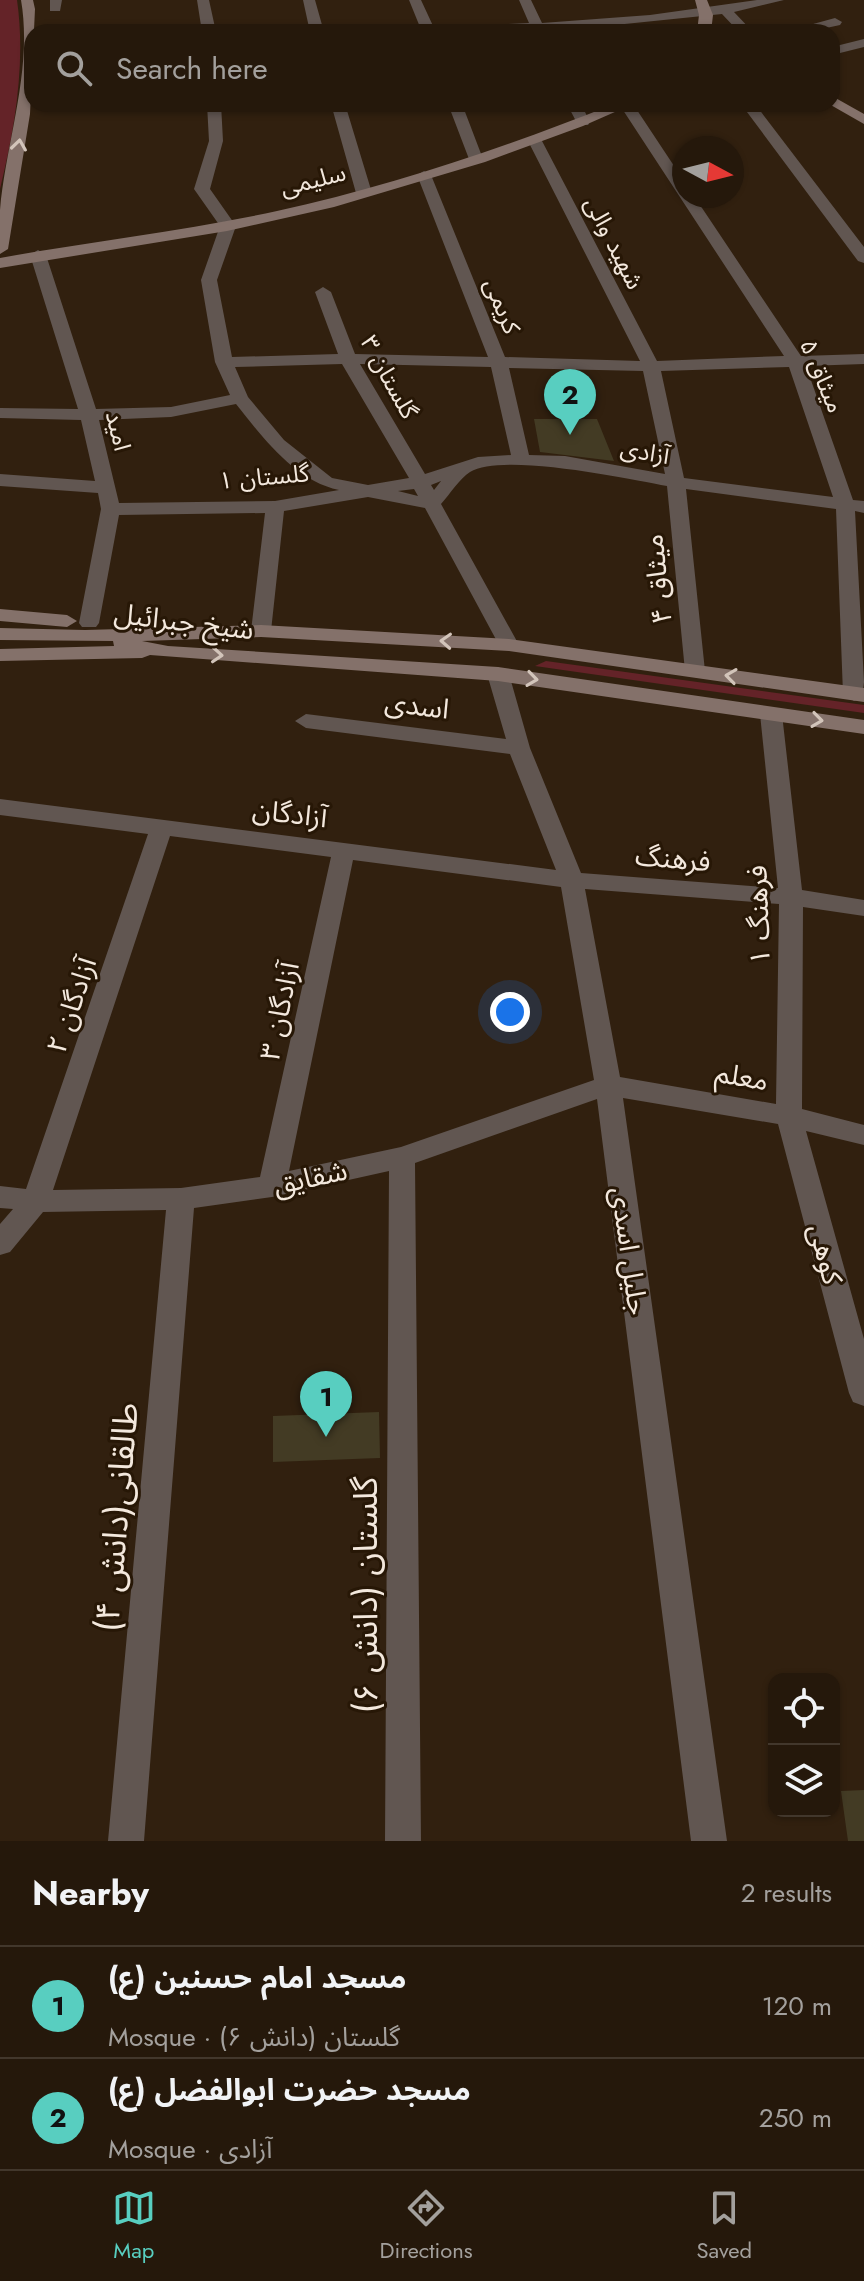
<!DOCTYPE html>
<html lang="en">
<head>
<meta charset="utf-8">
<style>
  :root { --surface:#25180b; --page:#312519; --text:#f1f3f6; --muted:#a3a09d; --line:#42372c; --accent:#58cec0 }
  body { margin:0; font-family:Jost,"Noto Sans Arabic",sans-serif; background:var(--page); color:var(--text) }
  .controls { position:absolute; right:24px; bottom:24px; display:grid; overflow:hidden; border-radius:16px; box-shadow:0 2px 6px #0004 }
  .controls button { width:72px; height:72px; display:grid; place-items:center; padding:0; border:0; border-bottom:2px solid var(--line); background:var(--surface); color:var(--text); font:40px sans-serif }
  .compass { position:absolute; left:672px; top:136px; width:72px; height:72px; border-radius:50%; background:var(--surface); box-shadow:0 2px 6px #0004; rotate:97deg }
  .you { position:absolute; left:510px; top:1012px; width:28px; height:28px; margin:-20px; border:6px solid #fff; border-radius:50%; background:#1a73e8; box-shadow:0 0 0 12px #1a73e833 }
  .badge { display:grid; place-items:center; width:52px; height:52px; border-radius:50%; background:var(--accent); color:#111; font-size:26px; font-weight:700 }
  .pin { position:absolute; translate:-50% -66px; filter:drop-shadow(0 2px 4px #0008) }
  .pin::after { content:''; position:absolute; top:42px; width:28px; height:24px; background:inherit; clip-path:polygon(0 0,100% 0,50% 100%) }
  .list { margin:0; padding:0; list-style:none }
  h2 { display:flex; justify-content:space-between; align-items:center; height:104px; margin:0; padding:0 32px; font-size:34px }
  h2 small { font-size:26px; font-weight:400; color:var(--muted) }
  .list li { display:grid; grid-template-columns:52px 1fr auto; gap:24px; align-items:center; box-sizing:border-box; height:112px; padding:0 32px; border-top:2px solid var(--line) }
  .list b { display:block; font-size:30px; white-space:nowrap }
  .list p { margin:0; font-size:26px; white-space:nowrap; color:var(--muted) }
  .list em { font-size:26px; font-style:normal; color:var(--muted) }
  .icon { flex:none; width:44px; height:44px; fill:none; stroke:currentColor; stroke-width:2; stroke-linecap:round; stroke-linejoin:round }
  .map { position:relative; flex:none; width:864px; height:1841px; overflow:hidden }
  .search { position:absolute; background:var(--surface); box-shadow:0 2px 6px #0004; left:24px; right:24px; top:24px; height:88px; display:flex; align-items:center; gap:20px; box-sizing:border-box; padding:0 28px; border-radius:24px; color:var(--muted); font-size:30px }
  .sheet { height:328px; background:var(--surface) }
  nav { display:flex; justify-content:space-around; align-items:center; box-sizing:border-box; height:112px; border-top:2px solid var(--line); background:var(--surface); font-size:22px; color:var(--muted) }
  nav a { display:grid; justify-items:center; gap:4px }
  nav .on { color:var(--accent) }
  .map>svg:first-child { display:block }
  .green { fill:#642328 }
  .building { fill:#433b24 }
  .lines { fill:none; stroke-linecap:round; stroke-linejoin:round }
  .street { fill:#615651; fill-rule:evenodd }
  .secondary { fill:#84716a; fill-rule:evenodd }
  .oneway { stroke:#d2c4ba }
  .labels { text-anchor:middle; stroke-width:6; stroke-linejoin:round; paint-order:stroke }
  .far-street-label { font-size:24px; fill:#f3e8dd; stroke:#271706 }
  .street-label { font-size:28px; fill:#f3e8dd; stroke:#271706 }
  .near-street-label { font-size:34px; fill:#f3e8dd; stroke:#271706 }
</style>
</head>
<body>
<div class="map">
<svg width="864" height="1841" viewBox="0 0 864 1841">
  <rect width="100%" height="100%" fill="#31200f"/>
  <path class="green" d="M0,0h17c9,63 -2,127 -17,189z
    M546,661l318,44v8l-329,-47z"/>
  <path class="building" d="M534,419h63l17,42 -74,-9z
    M379,1412l1,46 -107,4v-46z
    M864,1790v51h-16l-7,-50z"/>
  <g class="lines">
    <path class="street" d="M50,0h12l-2,11h-10z
      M197,0h12l7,32h-14z
      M303,0h12l9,32h-14z
      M409,0h12l13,28 95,-5 -10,-23h12l11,23 108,-8 107,-15h27l-50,12 19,20h-14l-17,-18 -175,18h-125z
      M835,18l7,4 -2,3 -32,7h-24z
      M864,39v8l-32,8v-8z
      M207,104h14l2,37 -13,48 26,37 -19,54 15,77 106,-3 -23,-62 8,-5 8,5 24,62 133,3 -71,-182 7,-4 7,4 74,182 135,4 -112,-220 7,-4 7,4 115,220 127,-5 -165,-252h14l51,77v15h10l107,160 63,-2v10l-58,2 47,134 11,1v12l-9,-2 9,171 -2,17 -8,2 -11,-7 -7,-185 -150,-20 19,182 -10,6 -10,-6 -18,-185c-39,-7 -164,-34 -197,-14 -10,6 -20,22 -29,32l78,141 -3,4 -7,2 -10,-6 -74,-137 -57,-11 -84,14 -13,120 -10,6 -10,-6 14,-118 -146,2 -20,108 -3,4h-14l-3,-4 22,-114 -3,-16 -98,-7v-12l95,7 -14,-61 -81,-2v-10l78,1 -48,-154 8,-5 8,5 50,154 75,-2 59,-12 -15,-33 -14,-82 19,-54 -26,-37 15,-48zM342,364l67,114 -41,7 -36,-7 -48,-38 -36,-43 -13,-30zM360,364l131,3 20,88 -33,2 -53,17zM789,367l44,130 -149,-19 -23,-107zM509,368l134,3 22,103 -100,-18 -36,-1zM236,404c27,34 59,77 103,86l-64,11 -156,2 -20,-83 72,-3zM441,481l-7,9 -3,-5zM414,489l4,7 -20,-5z
      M331,104h14l27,89 -3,3h-10l-3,-3z
      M448,104h14l21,55 -2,3 -5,1 -7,-4z
      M567,104h14l9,18 -2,3h-10z
      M741,104h14l109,143v16l-6,-2z
      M498,667l11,7 21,74 51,125 197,15 -18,-174 11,-7 11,7 20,176 62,10v16l-61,-9 -1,202 62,16v20l-58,-14 58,208v67l-11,-4 -4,-9 -71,-269 -155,-26 104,743h-36l-94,-742 -182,64 6,678h-36l4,-670 -117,26 -78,11 -50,633h-36l58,-631 -123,2 -33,40 -10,3v-31l13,-15 -13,-1v-22l26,3 122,-355 -148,-19v-16l556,71 -46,-116 -204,-26 -11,-7 11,-7 200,25 -19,-65zM170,836l161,21 -71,320 -79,11 -128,2zM353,860l208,27 33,193 -193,67 -112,24zM585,889l194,15 -3,200 -156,-27z"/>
    <path class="secondary" d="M21,0h12l2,9 -5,105 -22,135 -8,5c0,-15 0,-30 0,-44 6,-69 33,-140 21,-210z
      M695,0h12l6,15 -2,17h-14l2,-17z
      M832,96l32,18v10l-35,-20h3z
      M614,104h19l-50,22 -98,36 -151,45 -107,24 -227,37v-10c92,-17 185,-27 277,-47 115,-25 227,-63 337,-107z
      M0,609l67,6 10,6 -10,6 -67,-6z
      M261,625l248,14 355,49v14l-355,-51 -248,-14 -119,4 26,5 330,21 366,53v14l-366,-53 -348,-26 -8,3 -142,3v-12l114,-3 -1,-5 -113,-1v-12l85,2z"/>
  </g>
  <defs><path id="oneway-chevron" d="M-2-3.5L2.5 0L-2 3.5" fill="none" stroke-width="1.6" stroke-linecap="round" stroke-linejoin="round" transform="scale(2)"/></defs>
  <g class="oneway">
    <use href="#oneway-chevron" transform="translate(19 145) rotate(-82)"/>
    <use href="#oneway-chevron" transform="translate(446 641) rotate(-177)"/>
    <use href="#oneway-chevron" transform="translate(217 655) rotate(4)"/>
    <use href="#oneway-chevron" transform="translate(731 676) rotate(-172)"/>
    <use href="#oneway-chevron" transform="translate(532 679) rotate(8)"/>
    <use href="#oneway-chevron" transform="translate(817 720) rotate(8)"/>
  </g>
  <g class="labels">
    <g class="far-street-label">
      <text transform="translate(313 180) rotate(-14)" y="8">سلیمی</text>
      <text transform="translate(614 243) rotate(63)" y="8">شهید والی</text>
      <text transform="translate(502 306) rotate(68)" y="8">کریمی</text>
      <text transform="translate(822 376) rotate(67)" y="8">میثاق ۵</text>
      <text transform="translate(389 377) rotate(61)" y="8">گلستان ۳</text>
      <text transform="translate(118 431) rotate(76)" y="8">امید</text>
      <text transform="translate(645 452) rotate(10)" y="8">آزادی</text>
      <text transform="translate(264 477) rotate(-5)" y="8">گلستان ۱</text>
    </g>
    <g class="street-label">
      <text transform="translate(657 579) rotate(-96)" y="10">میثاق ۴</text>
      <text transform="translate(184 621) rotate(7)" y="10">شیخ جبرائیل</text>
      <text transform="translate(417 705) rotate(7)" y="10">اسدی</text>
      <text transform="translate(290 813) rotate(7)" y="10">آزادگان</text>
      <text transform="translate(673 858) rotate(5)" y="10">فرهنگ</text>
      <text transform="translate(758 915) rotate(-92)" y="10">فرهنگ ۱</text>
      <text transform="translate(71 1005) rotate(-71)" y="10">آزادگان ۲</text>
      <text transform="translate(279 1011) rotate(-78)" y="10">آزادگان ۳</text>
      <text transform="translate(742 1076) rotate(10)" y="10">معلم</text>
      <text transform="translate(310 1177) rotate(-12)" y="10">شقایق</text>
      <text transform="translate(630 1251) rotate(82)" y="10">جلیل اسدی</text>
      <text transform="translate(826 1254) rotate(75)" y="10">کوهی</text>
    </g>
    <g class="near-street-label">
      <text transform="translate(116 1517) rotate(-85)" y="12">طالقانی(دانش ۴)</text>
      <text transform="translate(365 1595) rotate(-90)" y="12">گلستان (دانش ۶)</text>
    </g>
  </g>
</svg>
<div class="controls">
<button><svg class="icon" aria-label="locate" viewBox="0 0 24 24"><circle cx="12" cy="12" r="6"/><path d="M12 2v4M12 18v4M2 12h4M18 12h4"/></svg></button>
<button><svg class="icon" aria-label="layers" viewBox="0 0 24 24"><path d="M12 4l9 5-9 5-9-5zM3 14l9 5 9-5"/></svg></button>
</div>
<svg class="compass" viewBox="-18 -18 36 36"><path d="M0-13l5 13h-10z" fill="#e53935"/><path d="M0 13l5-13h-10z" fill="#a3a09d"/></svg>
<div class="you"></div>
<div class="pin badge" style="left:326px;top:1437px">1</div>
<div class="pin badge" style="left:570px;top:435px">2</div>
<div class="search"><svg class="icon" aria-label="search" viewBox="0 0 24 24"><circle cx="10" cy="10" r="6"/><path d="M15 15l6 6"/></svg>Search here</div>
</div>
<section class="sheet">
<h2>Nearby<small>2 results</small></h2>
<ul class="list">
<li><span class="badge">1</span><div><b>مسجد امام حسنین (ع)</b><p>Mosque · گلستان (دانش ۶)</p></div><em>120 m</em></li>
<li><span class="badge">2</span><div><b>مسجد حضرت ابوالفضل (ع)</b><p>Mosque · آزادی</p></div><em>250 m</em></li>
</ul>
</section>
<nav>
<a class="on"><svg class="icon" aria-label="map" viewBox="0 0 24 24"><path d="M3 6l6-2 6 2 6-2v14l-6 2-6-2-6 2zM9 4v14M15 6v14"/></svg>Map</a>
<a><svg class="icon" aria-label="directions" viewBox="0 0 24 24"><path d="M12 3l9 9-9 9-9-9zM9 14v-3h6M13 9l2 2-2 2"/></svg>Directions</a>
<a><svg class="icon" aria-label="saved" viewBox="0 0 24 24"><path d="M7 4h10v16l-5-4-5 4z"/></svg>Saved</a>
</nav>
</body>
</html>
